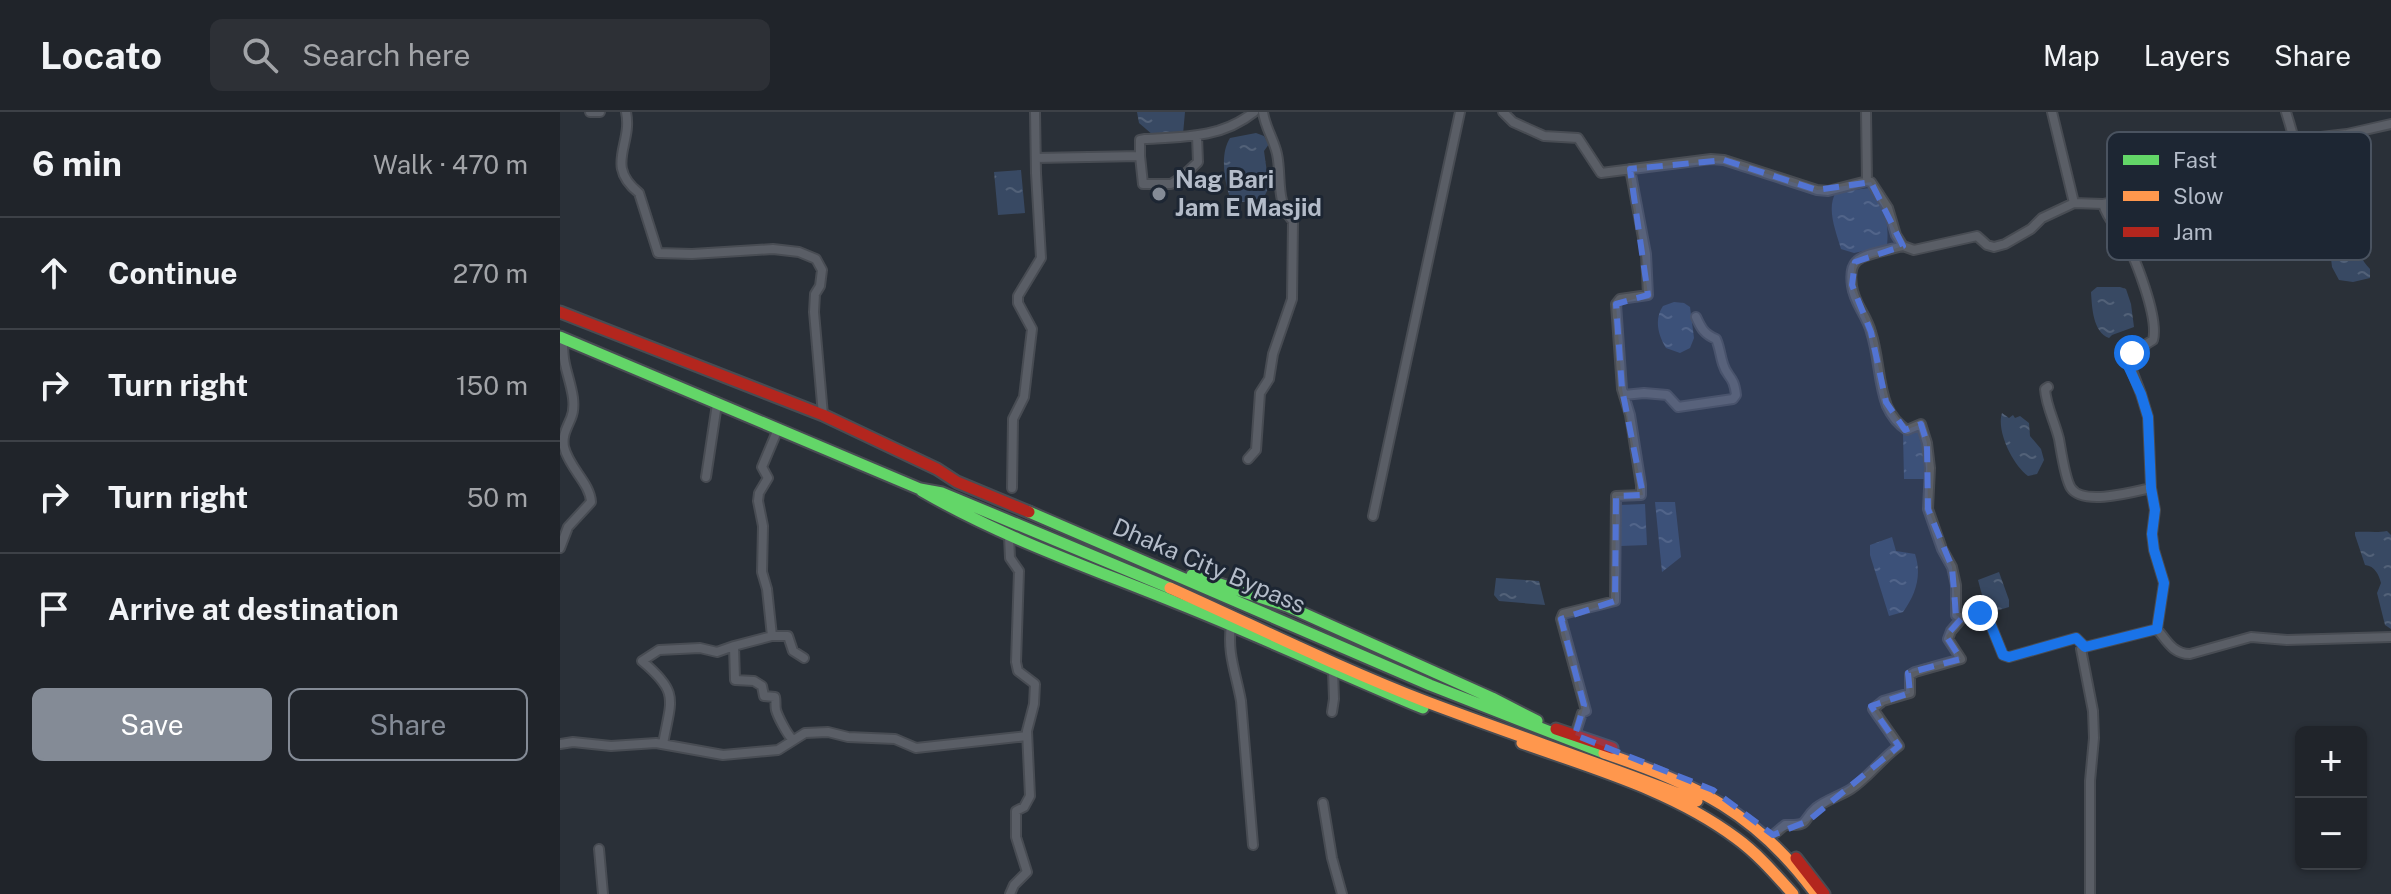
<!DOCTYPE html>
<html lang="en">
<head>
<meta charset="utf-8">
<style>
  :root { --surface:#20242a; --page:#2d3036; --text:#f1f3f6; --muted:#a2a4a8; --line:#3d4147; --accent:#848b96 }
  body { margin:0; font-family:"Public Sans",sans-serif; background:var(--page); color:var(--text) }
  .controls { position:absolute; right:24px; bottom:24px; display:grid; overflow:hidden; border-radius:12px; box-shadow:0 2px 6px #0004 }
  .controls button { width:72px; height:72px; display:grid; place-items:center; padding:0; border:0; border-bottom:2px solid var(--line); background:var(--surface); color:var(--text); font:40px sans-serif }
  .stop { position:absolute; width:24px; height:24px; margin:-18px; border:6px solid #1a73e8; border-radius:50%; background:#fff }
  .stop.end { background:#1a73e8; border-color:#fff; box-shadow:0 2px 8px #0008 }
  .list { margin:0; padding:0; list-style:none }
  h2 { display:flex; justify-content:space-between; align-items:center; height:104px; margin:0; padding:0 32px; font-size:34px }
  h2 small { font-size:26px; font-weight:400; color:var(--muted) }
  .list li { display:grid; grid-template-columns:52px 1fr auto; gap:24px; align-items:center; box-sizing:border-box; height:112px; padding:0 32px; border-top:2px solid var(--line) }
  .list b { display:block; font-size:30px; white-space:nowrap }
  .list em { font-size:26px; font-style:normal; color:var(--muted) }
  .actions { display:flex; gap:16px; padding:24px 32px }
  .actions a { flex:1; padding:18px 0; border:2px solid var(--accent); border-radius:12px; text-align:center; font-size:28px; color:var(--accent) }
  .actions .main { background:var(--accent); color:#fff }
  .icon { flex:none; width:44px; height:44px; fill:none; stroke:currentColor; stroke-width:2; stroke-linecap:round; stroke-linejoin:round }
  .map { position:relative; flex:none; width:1831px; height:782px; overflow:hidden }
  header { display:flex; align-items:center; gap:48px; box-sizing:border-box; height:112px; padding:0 40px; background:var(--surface); border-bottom:2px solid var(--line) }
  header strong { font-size:38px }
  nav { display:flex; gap:44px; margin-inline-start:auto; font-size:28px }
  .search { width:560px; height:72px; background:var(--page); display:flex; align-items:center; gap:20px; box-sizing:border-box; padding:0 28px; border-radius:12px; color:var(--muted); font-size:30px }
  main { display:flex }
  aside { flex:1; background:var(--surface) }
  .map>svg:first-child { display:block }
  .water { fill:url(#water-ripples) }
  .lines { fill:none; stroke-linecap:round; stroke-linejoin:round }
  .street-casing { stroke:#484c53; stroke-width:12 }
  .fast-casing { stroke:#484c53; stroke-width:15 }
  .slow-casing { stroke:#484c53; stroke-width:15 }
  .jam-casing { stroke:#484c53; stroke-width:15 }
  .street { stroke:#5a5e66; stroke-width:8 }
  .fast { stroke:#63d668; stroke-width:11 }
  .slow { stroke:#ff974d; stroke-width:11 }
  .jam { stroke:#b3261e; stroke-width:11 }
  .route { stroke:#1a73e8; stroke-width:10 }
  .marked { fill:#5274d3; fill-opacity:0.2; stroke:#5274d3; stroke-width:6; stroke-dasharray:16 10; stroke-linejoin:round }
  .poi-dot { fill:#848b96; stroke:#1d2633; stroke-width:3 }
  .labels { text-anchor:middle; stroke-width:6; stroke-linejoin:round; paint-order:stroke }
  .poi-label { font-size:24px; font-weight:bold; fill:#b4bcc9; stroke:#1d2633; text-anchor:start }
  .street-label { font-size:24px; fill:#b4bcc9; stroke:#1d2633 }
  .key { fill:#1d2633; stroke:#4a5360; stroke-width:2 }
  .key-label { font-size:22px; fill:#b4bcc9 }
</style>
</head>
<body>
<header>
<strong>Locato</strong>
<div class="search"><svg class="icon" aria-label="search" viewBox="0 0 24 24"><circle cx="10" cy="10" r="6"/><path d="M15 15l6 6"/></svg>Search here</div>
<nav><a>Map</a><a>Layers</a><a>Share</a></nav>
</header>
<main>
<aside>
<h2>6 min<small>Walk · 470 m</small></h2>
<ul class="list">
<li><svg class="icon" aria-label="ahead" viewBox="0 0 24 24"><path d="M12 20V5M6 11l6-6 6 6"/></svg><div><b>Continue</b></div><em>270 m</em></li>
<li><svg class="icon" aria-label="right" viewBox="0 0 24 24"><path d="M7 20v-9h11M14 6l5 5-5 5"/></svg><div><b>Turn right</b></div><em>150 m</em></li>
<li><svg class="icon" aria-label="right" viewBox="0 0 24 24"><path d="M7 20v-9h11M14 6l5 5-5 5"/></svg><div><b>Turn right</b></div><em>50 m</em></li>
<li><svg class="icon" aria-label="arrive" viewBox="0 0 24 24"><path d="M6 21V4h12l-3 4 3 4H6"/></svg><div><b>Arrive at destination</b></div></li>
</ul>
<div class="actions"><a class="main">Save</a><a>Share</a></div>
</aside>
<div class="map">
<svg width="1831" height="782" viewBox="0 0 1831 782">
  <defs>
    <pattern id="water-ripples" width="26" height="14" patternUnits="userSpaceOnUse" patternTransform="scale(2)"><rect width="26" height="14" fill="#384963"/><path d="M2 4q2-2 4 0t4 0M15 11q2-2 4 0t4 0" fill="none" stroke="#526178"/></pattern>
  </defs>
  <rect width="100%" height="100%" fill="#2a3038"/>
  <path class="water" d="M577,0h48l-2,22 -30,1 -14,-12z
    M696,21l8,3 5,8 -5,7 5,36 -5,10 -13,4 -19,2c-7,-17 -13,-48 -2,-65z
    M461,58l4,43 -27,2 -4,-43z
    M1310,76c16,14 19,37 17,58l-33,7 -13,-4c-5,-18 -15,-40 -5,-57z
    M1783,116c14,9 14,29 27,41v9l-17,4 -14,-2 -7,-13 -4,-34 4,-4z
    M1537,175h23l6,2 5,15 3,23 -22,8 -3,3c-16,-6 -17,-30 -18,-46z
    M1114,190l10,1 6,4 4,31 -4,10 -10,5 -14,-5c-8,-13 -12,-29 -3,-42z
    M1442,301l7,5 4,-3 2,3 5,-2 9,7 1,13 11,13 3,11 -7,14 -9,2c-15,-11 -32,-45 -26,-63z
    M1358,316l7,15 3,36h-24l-1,-47z
    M1095,390h20l6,55 -19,15z
    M1085,392l2,41 -27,1 -1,-41z
    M1827,419l4,4v94l-6,-4 -8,-32 4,-10c-2,-8 -6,-17 -16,-18l-10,-30v-3c11,-1 21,1 32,-1z
    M1332,425l4,14 19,3c7,21 1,40 -12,58l-14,4 -19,-61v-10z
    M1439,460l10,28v7l-20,6 -3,-3 -8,-30z
    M936,466l43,3 6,24 -46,-4 -5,-6z"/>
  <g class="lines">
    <defs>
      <path id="street" d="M30,0h10
        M66,0c7,33 -22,53 13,81l19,60 34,1 81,-5 26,3 17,7 6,11 -2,16 -5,8 -1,18 9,103
        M943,0l10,10 31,14 34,2 23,35 110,-14 13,1 93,30 11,1 39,-10 4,1 17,26 8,27 7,11 11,4 63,-14 10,9 7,2 11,-3 26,-15 11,-11 32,-15 29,1 23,-5 55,-28 72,-26 94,-11 44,-10
        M1306,0l1,69
        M1492,0l22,91
        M1726,0c7,22 14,47 16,70 1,7 -3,12 -2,19
        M580,44l3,28h28l11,-7 16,-15 -1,-26
        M476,46l104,-2v-16l5,-1c39,-2 77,-1 109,-27
        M1343,134c-10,3 -41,8 -47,16 -6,6 -5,17 -4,24 2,17 15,30 19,46 8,24 7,51 16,74 4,9 11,18 20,24l14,-6 6,19 3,25 -2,41 14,40 10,18 4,18v30l6,3 18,-5h6l17,42 6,2 67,-19 9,9 72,-18 7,-46 -10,-33 -2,-16 3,-24 -4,-22 -3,-71 -7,-23 -13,-34 4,-7 21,-13c6,-22 -18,-84 -30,-103 -8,-12 -16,-19 -20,-33
        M1488,275l-3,2c1,17 10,33 14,50 2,11 6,40 12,49 12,18 62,4 80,0
        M1064,283l20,-2 23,2 11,12 55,-8 3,-4c-2,-20 -9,-17 -13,-31 -3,-9 -3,-16 -7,-25 -12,-5 -15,-11 -20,-22
        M218,317l-16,38 6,11 -9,15 -1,8 5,25 -1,46 5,17 5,47h16l5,15 11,7
        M688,347l8,-9 4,-57 9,-14 4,-25 19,-55 1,-78c-18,-19 -11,-44 -16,-67 -3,-14 -12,-27 -14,-42
        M146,365l11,-73
        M452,376l1,-69 11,-22 8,-68 -14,-26v-7l23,-38 -5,-85 -1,-61
        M813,404l87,-404
        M449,424l1,22 9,13 -3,91 2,9 17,13 -1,20 -7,27 3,65 -6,11 -8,4v26l11,35 -13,13 -4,9
        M0,436l8,-21 23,-25c-1,-19 -22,-34 -27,-55 -2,-12 3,-19 7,-29 7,-16 -3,-39 -6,-54 -2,-8 -2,-17 -2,-25
        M671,513c-4,29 5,48 10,76l12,144
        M1597,517c10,12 16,25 33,25l61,-17 36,3 104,-3
        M212,524l-38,10 1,34 19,1 8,5 2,10 11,1c1,4 0,9 1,13 2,7 11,24 16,29
        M1525,535l-4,2 12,62 1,27 -4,43v113
        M772,600l2,-13 -1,-28
        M1015,623l7,-22 4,-2 -25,-92 2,-5 52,-13 1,-105 25,-1v-10l-11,-70 -8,-26 -6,-85 4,-5 28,-4 -2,-41 -16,-85
        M0,632l13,-2 38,4 45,-3 67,12 55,-5 27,-17 23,-1 20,5 47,2 21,9 111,-12
        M103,632c8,-45 17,-51 -21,-83l17,-11 41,-2 17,4 17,-6
        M763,691l9,55 10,36
        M1213,723l12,-10c26,1 16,-4 31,-17 10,-8 24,-12 35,-19 18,-12 30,-30 48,-43l-26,-37 10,-8 27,-8v-18l5,-3 46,-13 -13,-20 3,-8 11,-13
        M39,737l4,45"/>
      <path id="fast" d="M0,225l360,152 22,4 228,95
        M362,379c81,47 169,77 255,112 83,33 164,71 246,105
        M469,400l401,173 174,68
        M632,463l95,31 205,92 45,23"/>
      <path id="slow" d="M610,476c85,38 169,80 257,114 90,34 181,64 270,99
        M962,631c73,26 151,48 214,95 22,16 39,36 57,56
        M1044,641c93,32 153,60 212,141"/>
      <path id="jam" d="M0,200l263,103 114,54 20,13 72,30
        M996,617l56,19
        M1236,746l28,36"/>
    </defs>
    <use href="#street" class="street-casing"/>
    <use href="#fast" class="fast-casing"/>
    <use href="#slow" class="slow-casing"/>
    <use href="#jam" class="jam-casing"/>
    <use href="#street" class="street"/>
    <use href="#fast" class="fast"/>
    <use href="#slow" class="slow"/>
    <use href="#jam" class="jam"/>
  </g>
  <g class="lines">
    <path class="route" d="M1420,501h6l17,42 6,2 67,-19 9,9 72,-18 7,-46 -10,-33 -2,-16 3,-24 -4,-22 -3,-71 -7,-23 -13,-28 1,-10 3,-3"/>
  </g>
  <path class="marked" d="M1164,48l93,30 54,-8 32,64 -48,16 -3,23 19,47 15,70 19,28 16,-6 6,19 1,66 24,58 4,48 6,3 -16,18 15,23 -53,14 2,20 -39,13 28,40 -91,75 -35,14 -60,-45 -138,-55 9,-30 -23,-86 54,-18 1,-105 27,-1 -21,-106 -6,-85 32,-9 -18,-126z"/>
  <circle class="poi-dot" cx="599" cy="82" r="8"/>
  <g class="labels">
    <g class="poi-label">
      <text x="615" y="76">Nag Bari<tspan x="615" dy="28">Jam E Masjid</tspan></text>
    </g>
    <g class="street-label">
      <text transform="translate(649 454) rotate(23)" y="8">Dhaka City Bypass</text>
    </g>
  </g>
  <rect x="1547" y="20" width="264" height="128" rx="12" class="key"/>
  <rect x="1563" y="43" width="36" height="10" fill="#63d668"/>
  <rect x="1563" y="79" width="36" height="10" fill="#ff974d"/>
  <rect x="1563" y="115" width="36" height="10" fill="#b3261e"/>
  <g class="key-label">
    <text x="1613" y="56">Fast</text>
    <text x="1613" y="92">Slow</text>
    <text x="1613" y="128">Jam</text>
  </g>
</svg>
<div class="controls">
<button>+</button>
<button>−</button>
</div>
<div class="stop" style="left:1572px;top:241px"></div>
<div class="stop end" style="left:1420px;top:501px"></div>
</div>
</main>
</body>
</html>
